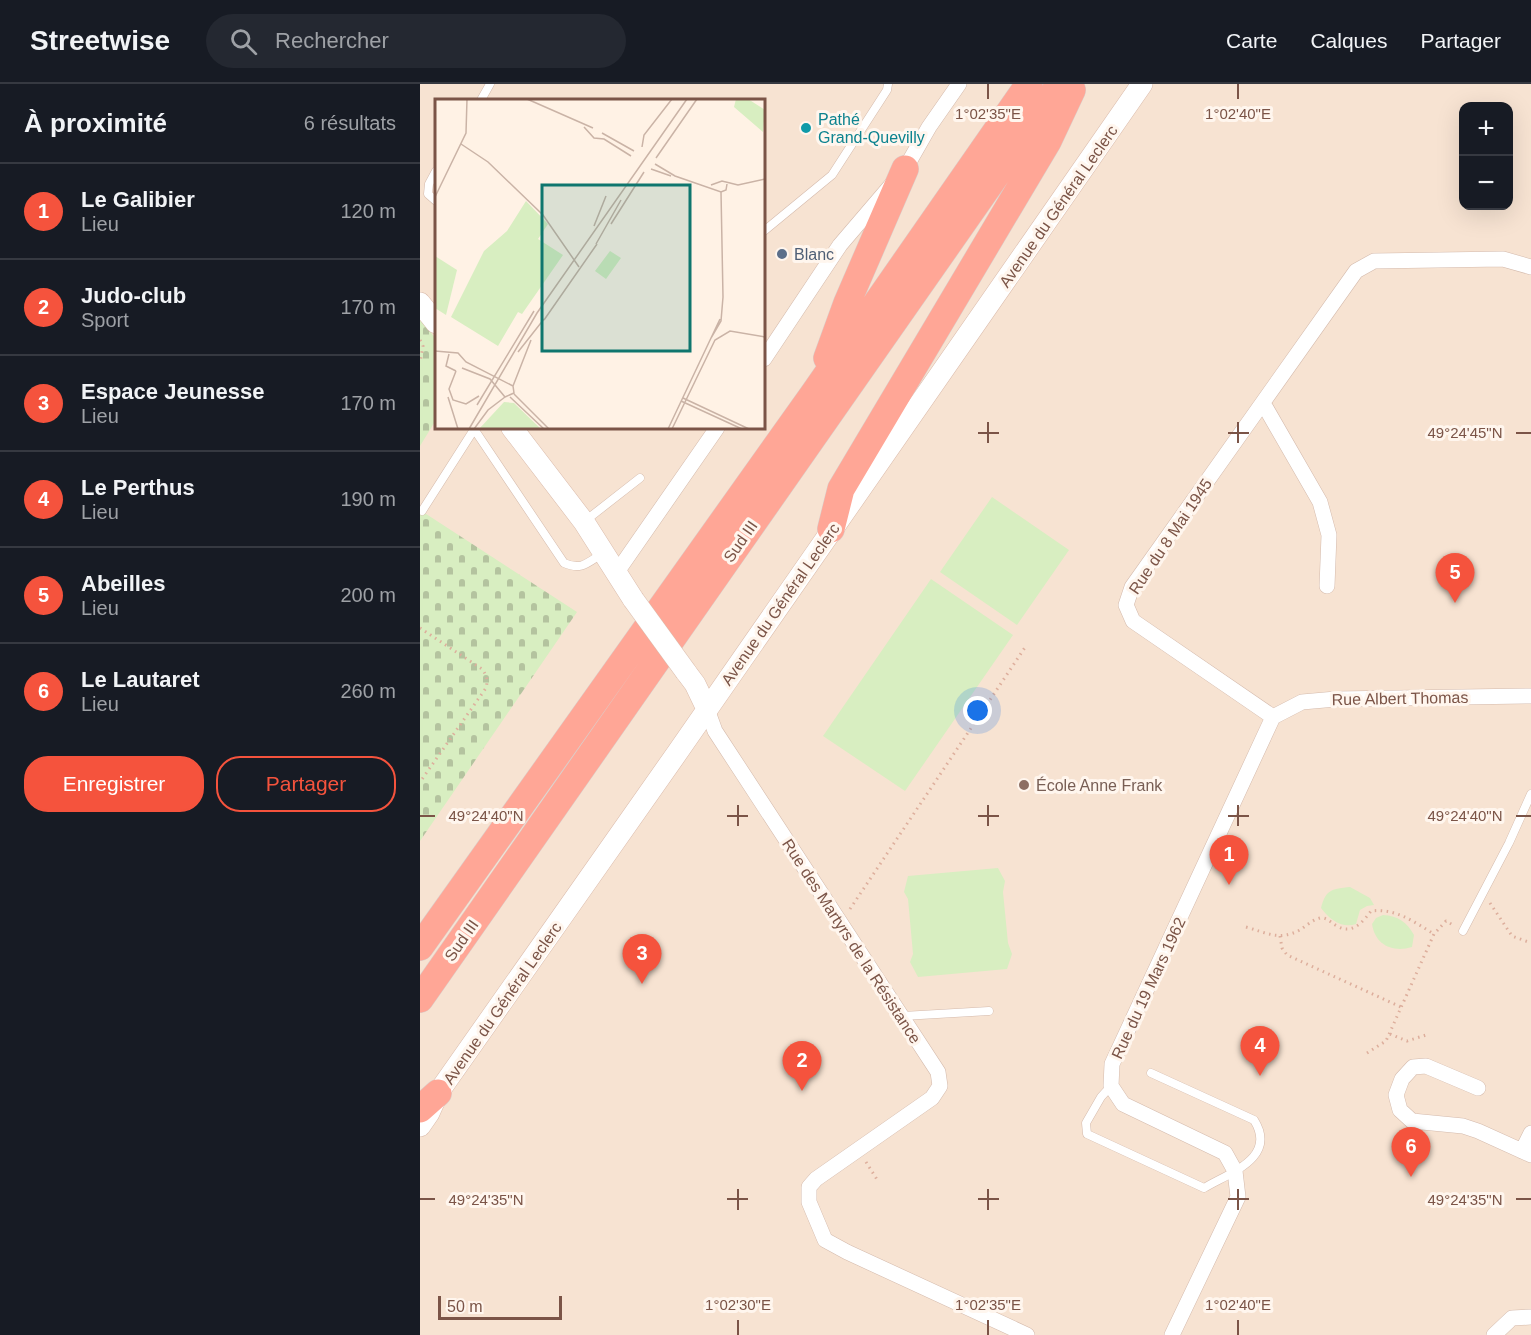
<!DOCTYPE html>
<html lang="fr">
<head>
<meta charset="utf-8">
<style>
  :root { --surface:#171b24; --page:#242831; --text:#f1f3f6; --muted:#9ea1a6; --line:#363941; --accent:#f5533d }
  body { margin:0; font-family:Helvetica,sans-serif; background:var(--page); color:var(--text) }
  .controls { position:absolute; right:18px; top:18px; display:grid; overflow:hidden; border-radius:12px; box-shadow:0 6px 24px #0002 }
  .controls button { width:54px; height:54px; display:grid; place-items:center; padding:0; border:0; border-bottom:2px solid var(--line); background:var(--surface); color:var(--text); font:30px sans-serif }
  .scale { position:absolute; left:18px; bottom:15px; width:124px; box-sizing:border-box; padding-left:6px; border:3px solid #7b5447; border-top:0; font-size:16px; line-height:21px; white-space:nowrap; color:#7b5447; -webkit-text-stroke:4px #fff6ee; paint-order:stroke }
  .you { position:absolute; left:558px; top:627px; width:21px; height:21px; margin:-15px; border:4px solid #fff; border-radius:50%; background:#1a73e8; box-shadow:0 0 0 9px #1a73e833 }
  .badge { display:grid; place-items:center; width:39px; height:39px; border-radius:50%; background:var(--accent); color:#fff; font-size:20px; font-weight:700 }
  .pin { position:absolute; translate:-50% -50px; filter:drop-shadow(0 2px 3px #0008) }
  .pin::after { content:''; position:absolute; top:32px; width:21px; height:18px; background:inherit; clip-path:polygon(0 0,100% 0,50% 100%) }
  .list { margin:0; padding:0; list-style:none }
  h2 { display:flex; justify-content:space-between; align-items:center; height:78px; margin:0; padding:0 24px; font-size:26px }
  h2 small { font-size:20px; font-weight:400; color:var(--muted) }
  .list li { display:grid; grid-template-columns:39px 1fr auto; gap:18px; align-items:center; box-sizing:border-box; height:96px; padding:0 24px; border-top:2px solid var(--line) }
  .list b { display:block; font-size:22px; white-space:nowrap }
  .list p { margin:0; font-size:20px; white-space:nowrap; color:var(--muted) }
  .list em { font-size:20px; font-style:normal; color:var(--muted) }
  .actions { display:flex; gap:12px; padding:18px 24px }
  .actions a { flex:1; padding:14px 0; border:2px solid var(--accent); border-radius:24px; text-align:center; font-size:21px; color:var(--accent) }
  .actions .main { background:var(--accent); color:#fff }
  .icon { flex:none; width:33px; height:33px; fill:none; stroke:currentColor; stroke-width:2; stroke-linecap:round; stroke-linejoin:round }
  .map { position:relative; flex:none; width:1111px; height:1251px; overflow:hidden }
  header { display:flex; align-items:center; gap:36px; box-sizing:border-box; height:84px; padding:0 30px; background:var(--surface); border-bottom:2px solid var(--line) }
  header strong { font-size:28px }
  nav { display:flex; gap:33px; margin-inline-start:auto; font-size:21px }
  .search { width:420px; height:54px; background:var(--page); display:flex; align-items:center; gap:15px; box-sizing:border-box; padding:0 21px; border-radius:33px; color:var(--muted); font-size:22px }
  main { display:flex }
  aside { flex:1; background:var(--surface) }
  .map>svg:first-child { display:block }
  .residential { fill:#f7e3d2; fill-rule:evenodd }
  .cemetery { fill:url(#cemetery-stones) }
  .park { fill:#d8eec1 }
  .lines { fill:none; stroke-linecap:round; stroke-linejoin:round }
  .lane-casing { stroke:#d4baac; stroke-width:9 }
  .street-casing { stroke:#d4baac; stroke-width:16 }
  .secondary-casing { stroke:#dabbab; stroke-width:22 }
  .highway-casing { stroke:#dacfcb; stroke-width:28 }
  .path { stroke:#ddae9c; stroke-width:3; stroke-dasharray:1.5 4.5; stroke-linecap:butt }
  .lane { stroke:#fff; stroke-width:8 }
  .street { stroke:#fff; stroke-width:15 }
  .secondary { stroke:#fff; stroke-width:21 }
  .highway { stroke:#ffa696; stroke-width:27 }
  .secondary-bridge-casing { stroke:#dabbab; stroke-width:22; stroke-linecap:butt }
  .secondary-bridge { stroke:#fff; stroke-width:21 }
  .ticks { fill:none; stroke:#7b5447; stroke-width:2 }
  .culture-dot { fill:#0f9aa8; stroke:#fff6ee; stroke-width:2 }
  .service-dot { fill:#5c6f8a; stroke:#fff6ee; stroke-width:2 }
  .education-dot { fill:#8d6e63; stroke:#fff6ee; stroke-width:2 }
  .labels { text-anchor:middle; stroke-width:6; stroke-linejoin:round; paint-order:stroke }
  .culture-label { font-size:16px; fill:#0d838f; stroke:#fff6ee; text-anchor:start }
  .street-label { font-size:16px; fill:#7b5447; stroke:#fff6ee }
  .service-label { font-size:16px; fill:#4e5e75; stroke:#fff6ee; text-anchor:start }
  .education-label { font-size:16px; fill:#785e54; stroke:#fff6ee; text-anchor:start }
  .inset-road { fill:none; stroke:#cab3a6; stroke-width:1.5 }
  .view { fill:#0f766e; fill-opacity:0.15; stroke:#0f766e; stroke-width:3 }
  .inset-edge { fill:none; stroke:#7b5447; stroke-width:3 }
  .ticks-label { font-size:15px; text-anchor:middle; fill:#7b5447; stroke:#fff6ee; stroke-width:6; stroke-linejoin:round; paint-order:stroke }
</style>
</head>
<body>
<header>
<strong>Streetwise</strong>
<div class="search"><svg class="icon" aria-label="search" viewBox="0 0 24 24"><circle cx="10" cy="10" r="6"/><path d="M15 15l6 6"/></svg>Rechercher</div>
<nav><a>Carte</a><a>Calques</a><a>Partager</a></nav>
</header>
<main>
<aside>
<h2>À proximité<small>6 résultats</small></h2>
<ul class="list">
<li><span class="badge">1</span><div><b>Le Galibier</b><p>Lieu</p></div><em>120 m</em></li>
<li><span class="badge">2</span><div><b>Judo-club</b><p>Sport</p></div><em>170 m</em></li>
<li><span class="badge">3</span><div><b>Espace Jeunesse</b><p>Lieu</p></div><em>170 m</em></li>
<li><span class="badge">4</span><div><b>Le Perthus</b><p>Lieu</p></div><em>190 m</em></li>
<li><span class="badge">5</span><div><b>Abeilles</b><p>Lieu</p></div><em>200 m</em></li>
<li><span class="badge">6</span><div><b>Le Lautaret</b><p>Lieu</p></div><em>260 m</em></li>
</ul>
<div class="actions"><a class="main">Enregistrer</a><a>Partager</a></div>
</aside>
<div class="map">
<svg width="1111" height="1251" viewBox="0 0 1111 1251">
  <defs>
    <pattern id="cemetery-stones" width="16" height="16" patternUnits="userSpaceOnUse" patternTransform="scale(1.5)"><rect width="16" height="16" fill="#d8eec1"/><path d="M2 7V4a2 2 0 0 1 4 0v3zM10 15v-3a2 2 0 0 1 4 0v3z" fill="#b4c39f"/></pattern>
  </defs>
  <rect width="100%" height="100%" fill="#fff2e5"/>
  <path class="residential" d="M0,0h1111v1251h-1111zM16,16h328v328h-328zM1044,22h44v100h-44z"/>
  <path class="cemetery" d="M0,235l16,20v81l-16,26z
    M0,426l157,102 -157,229z"/>
  <path class="park" d="M572,413l77,53 -52,75 -77,-53z
    M511,495l82,56 -108,156 -82,-55z
    M578,784l7,13 -2,11 5,51 4,11 -5,15 -89,8 -8,-15 3,-8 -5,-55 -4,-7 4,-16z
    M930,803l20,11 4,7 -7,1 -7,4 -4,14c-14,5 -27,-5 -35,-16 5,-19 11,-19 29,-21z
    M963,831c15,1 24,7 31,20l-2,12c-19,6 -37,-2 -40,-23l4,-6z"/>
  <g class="lines">
    <defs>
      <path id="lane" d="M61,16l9,-16
        M16,87l-7,13 -1,10 8,7
        M344,147l68,-56 55,-85 1,-6
        M54,345l90,134c18,8 24,-1 39,-10
        M2,427l53,-83
        M165,437l55,-43
        M1043,847l46,-88 22,-49
        M483,932l86,-5
        M691,1002l-10,11 -15,26 1,11 117,54c25,-15 74,-30 50,-68l-103,-47"/>
      <path id="street" d="M344,275l76,-114 65,-76 24,-42 30,-43
        M843,319l57,99 9,33 -2,51
        M197,488l100,-144
        M287,625l8,22 223,341 2,14 -8,12 -116,81 -7,8v15l16,38 22,12 180,83
        M853,633l-140,-96 -7,-16 6,-18 224,-316 18,-10 129,-2 28,8
        M853,633l29,-15 34,-3 195,-3
        M1058,1004l-52,-22 -13,1 -11,12 -6,16 4,15 12,11 51,5 15,5 53,24
        M1102,1067l9,-18
        M752,1251l66,-138 -3,-26 -10,-18 -102,-49 -12,-18 1,-22 161,-347
        M1074,1251l18,-17 19,-1"/>
      <path id="secondary" d="M0,219l16,20
        M92,344l72,94 49,77
        M266,588l9,12 12,25
        M0,1042l9,-13 9,-20 239,-340 465,-669"/>
      <path id="highway" d="M407,274l20,-55 58,-134
        M411,445l10,-40 207,-348 24,-51
        M0,863l394,-554 215,-309
        M0,915l640,-915
        M0,1025l18,-16"/>
    </defs>
    <use href="#lane" class="lane-casing"/>
    <use href="#street" class="street-casing"/>
    <use href="#secondary" class="secondary-casing"/>
    <use href="#highway" class="highway-casing"/>
    <path class="path" d="M0,256l3,6 -3,17
      M0,544l62,41c5,7 6,11 4,19l-66,94
      M1070,819l22,33 19,7
      M430,825l176,-263
      M826,843c21,6 33,14 54,3 6,-4 12,-10 20,-12 7,-1 11,5 17,8 15,9 26,-4 34,-15 25,-3 43,11 63,23
      M860,852l2,12 5,7 114,52
      M970,950l17,7 19,-6
      M947,969l19,-12 48,-107 12,-13 7,4
      M446,1078l12,19"/>
    <use href="#lane" class="lane"/>
    <use href="#street" class="street"/>
    <use href="#secondary" class="secondary"/>
    <use href="#highway" class="highway"/>
    <defs>
      <path id="secondary-bridge" d="M213,515l53,73"/>
    </defs>
    <use href="#secondary-bridge" class="secondary-bridge-casing"/>
    <use href="#secondary-bridge" class="secondary-bridge"/>
  </g>
  <path class="ticks" d="M568,0v15M818,0v15M568,338v21M818,338v21M558,349h21M808,349h21M1096,349h15M318,721v21M568,721v21M818,721v21M0,732h15M307,732h21M558,732h21M808,732h21M1096,732h15M318,1105v21M568,1105v21M818,1105v21M0,1115h15M307,1115h21M558,1115h21M808,1115h21M1096,1115h15M318,1236v15M568,1236v15M818,1236v15"/>
  <circle class="culture-dot" cx="386" cy="44" r="6"/>
  <circle class="service-dot" cx="362" cy="170" r="6"/>
  <circle class="education-dot" cx="604" cy="701" r="6"/>
  <g class="labels">
    <g class="culture-label">
      <text x="398" y="41">Pathé<tspan x="398" dy="18">Grand-Quevilly</tspan></text>
    </g>
    <g class="street-label">
      <text transform="translate(638 122) rotate(-55)" y="6">Avenue du Général Leclerc</text>
      <text transform="translate(750 452) rotate(-56)" y="6">Rue du 8 Mai 1945</text>
      <text transform="translate(320 457) rotate(-55)" y="6">Sud III</text>
      <text transform="translate(360 520) rotate(-55)" y="6">Avenue du Général Leclerc</text>
      <text transform="translate(980 614) rotate(-1)" y="6">Rue Albert Thomas</text>
      <text transform="translate(41 856) rotate(-55)" y="6">Sud III</text>
      <text transform="translate(432 857) rotate(57)" y="6">Rue des Martyrs de la Résistance</text>
      <text transform="translate(728 904) rotate(-65)" y="6">Rue du 19 Mars 1962</text>
      <text transform="translate(82 919) rotate(-55)" y="6">Avenue du Général Leclerc</text>
    </g>
    <g class="service-label">
      <text x="374" y="176">Blanc</text>
    </g>
    <g class="education-label">
      <text x="616" y="707">École Anne Frank</text>
    </g>
  </g>
  <g transform="translate(15 15)">
    <rect width="330" height="330" fill="#fff2e5"/>
    <path d="M69,303l10,1 27,26h-62z" fill="#d8eec1"/>
    <path d="M91,102l22,23 -10,15 25,16 -41,59 -4,-2 -20,34 -47,-29 33,-66 23,-20z" fill="#d8eec1"/>
    <path d="M301,0h12l17,11 -2,22 -29,-25zM175,152l11,7 -15,21 -11,-8z" fill="#d8eec1"/>
    <path d="M0,157l22,14 -11,45 -11,-7z" fill="#d8eec1"/>
    <path class="inset-road" d="M92,0l66,29M149,28l10,11 10,1 27,17M167,34l32,18M26,45l27,18 55,53 36,52M207,48l2,-12 28,-36M221,59l41,-59M220,65l20,12 46,16 5,-2 1,-6M216,70l20,7M276,86l11,-4 16,4 27,-6M0,98l31,-64 1,-34M176,125l33,-52M159,127l12,-30M161,145l25,-44M109,221l53,-76M276,239l10,-17 2,-24 -2,-105M0,252l23,2 8,9 47,24 1,7 -9,4 -15,-18 -28,-11M83,253l26,-33M14,255l-3,12 10,5M21,272l-7,18 4,11 13,4 13,-8M78,287l18,-46M79,295l35,35M13,298l10,32M75,298l34,32M248,299l66,31M246,302l61,28M42,306l57,-94M34,330l68,-116 150,-214M39,330l14,-19 17,-13M233,330l52,-110M237,330l43,-89 15,-9 35,6"/>
    <path class="view" d="M107,86h148v166h-148z"/>
    <rect width="330" height="330" class="inset-edge"/>
  </g>
  <g class="ticks-label">
    <text x="568" y="35">1°02'35"E</text>
    <text x="818" y="35">1°02'40"E</text>
    <text x="1045" y="354">49°24'45"N</text>
    <text x="66" y="737">49°24'40"N</text>
    <text x="1045" y="737">49°24'40"N</text>
    <text x="66" y="1121">49°24'35"N</text>
    <text x="1045" y="1121">49°24'35"N</text>
    <text x="318" y="1226">1°02'30"E</text>
    <text x="568" y="1226">1°02'35"E</text>
    <text x="818" y="1226">1°02'40"E</text>
  </g>
</svg>
<div class="controls">
<button>+</button>
<button>−</button>
</div>
<div class="scale">50 m</div>
<div class="you"></div>
<div class="pin badge" style="left:809px;top:801px">1</div>
<div class="pin badge" style="left:382px;top:1007px">2</div>
<div class="pin badge" style="left:222px;top:900px">3</div>
<div class="pin badge" style="left:840px;top:992px">4</div>
<div class="pin badge" style="left:1035px;top:519px">5</div>
<div class="pin badge" style="left:991px;top:1093px">6</div>
</div>
</main>
</body>
</html>
